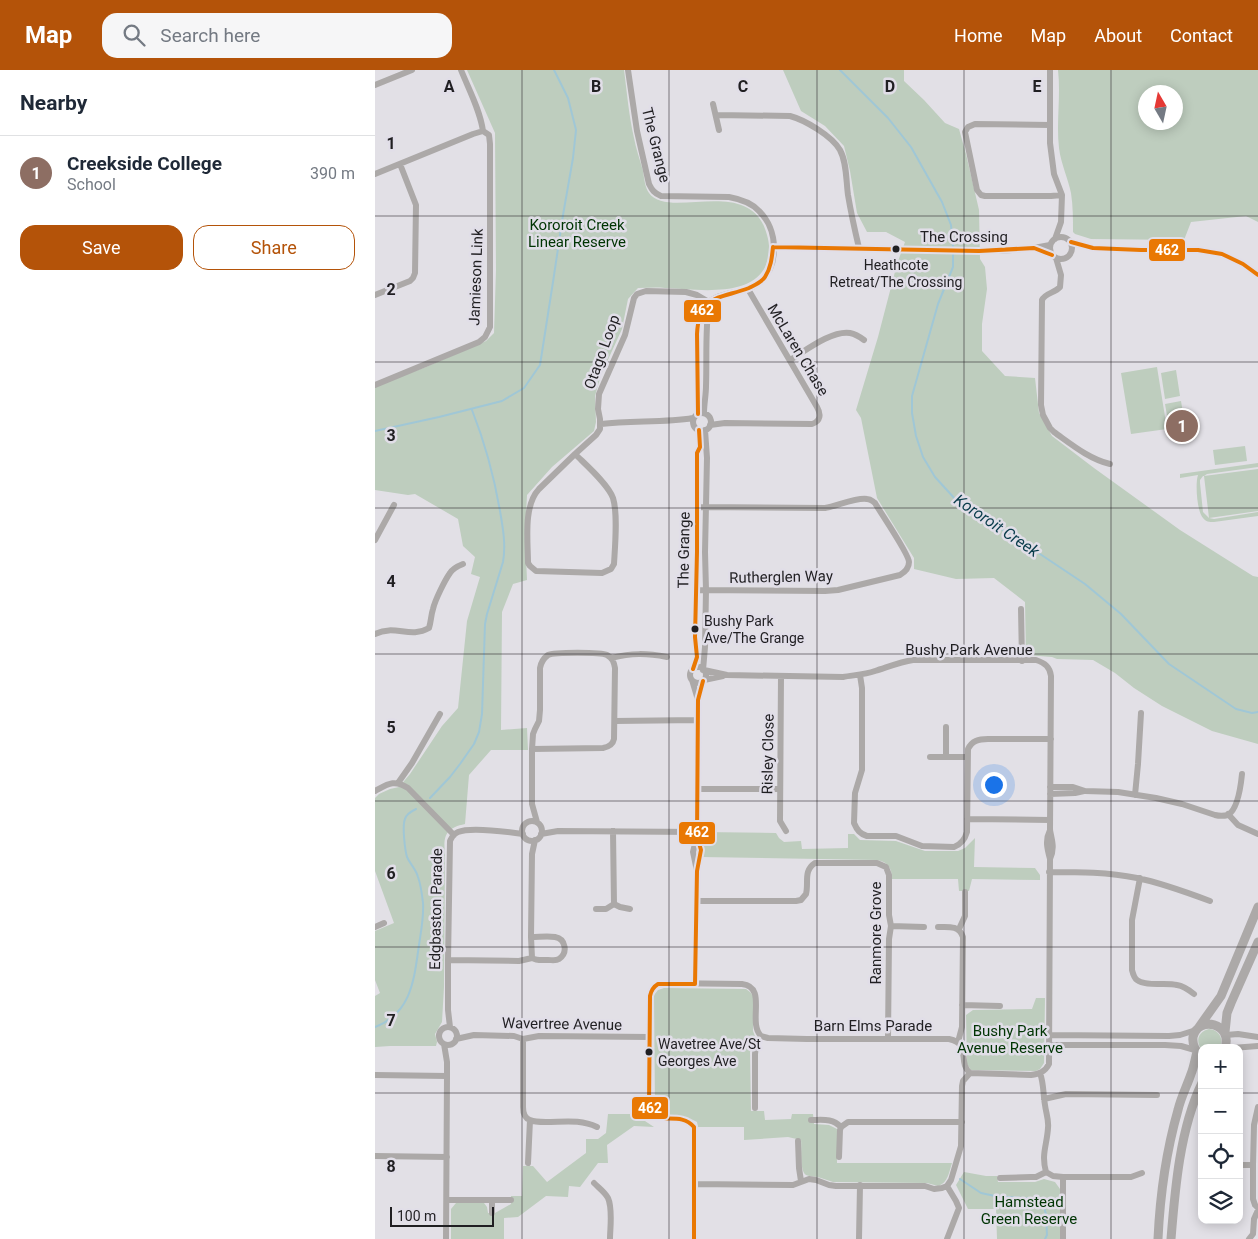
<!DOCTYPE html>
<html lang="en">
<head>
<meta charset="utf-8">
<style>
  :root { --surface:#fff; --page:#f6f6f7; --text:#1f2937; --muted:#747a83; --line:#e0e1e3; --accent:#b45309 }
  body { margin:0; font-family:Roboto,sans-serif; background:var(--page); color:var(--text) }
  .controls { position:absolute; right:15px; bottom:15px; display:grid; overflow:hidden; border-radius:10px; box-shadow:0 2px 12px #0003 }
  .controls button { width:45px; height:45px; display:grid; place-items:center; padding:0; border:0; border-bottom:1px solid var(--line); background:var(--surface); color:var(--text); font:25px sans-serif }
  .compass { position:absolute; left:763px; top:15px; width:45px; height:45px; border-radius:50%; background:var(--surface); box-shadow:0 2px 12px #0003; rotate:351deg }
  .scale { position:absolute; left:15px; bottom:12px; width:104px; box-sizing:border-box; padding-left:5px; border:2px solid #201f22; border-top:0; font-size:14px; line-height:18px; white-space:nowrap; color:#201f22; -webkit-text-stroke:4px #e1dee8; paint-order:stroke }
  .you { position:absolute; left:618px; top:714px; width:18px; height:18px; margin:-12px; border:4px solid #fff; border-radius:50%; background:#1a73e8; box-shadow:0 0 0 8px #1a73e833 }
  .badge { display:grid; place-items:center; width:32px; height:32px; border-radius:50%; background:var(--accent); color:#fff; font-size:16px; font-weight:700 }
  .pin { position:absolute; translate:-50% -50%; border:2px solid #fff; box-shadow:0 1px 5px #0006 }
  .list { margin:0; padding:0; list-style:none }
  h2 { display:flex; justify-content:space-between; align-items:center; height:65px; margin:0; padding:0 20px; font-size:21px }
  h2 small { font-size:16px; font-weight:400; color:var(--muted) }
  .list li { display:grid; grid-template-columns:32px 1fr auto; gap:15px; align-items:center; box-sizing:border-box; height:75px; padding:0 20px; border-top:1px solid var(--line) }
  .list b { display:block; font-size:19px; white-space:nowrap }
  .list p { margin:0; font-size:16px; white-space:nowrap; color:var(--muted) }
  .list em { font-size:16px; font-style:normal; color:var(--muted) }
  .actions { display:flex; gap:10px; padding:15px 20px }
  .actions a { flex:1; padding:11px 0; border:1px solid var(--accent); border-radius:15px; text-align:center; font-size:18px; color:var(--accent) }
  .actions .main { background:var(--accent); color:#fff }
  .icon { flex:none; width:28px; height:28px; fill:none; stroke:currentColor; stroke-width:2; stroke-linecap:round; stroke-linejoin:round }
  .map { position:relative; flex:none; width:883px; height:1169px; overflow:hidden }
  header { display:flex; align-items:center; gap:30px; box-sizing:border-box; height:70px; padding:0 25px; background:var(--accent); color:#fff }
  header strong { font-size:24px }
  nav { display:flex; gap:28px; margin-inline-start:auto; font-size:18px }
  .search { width:350px; height:45px; background:var(--page); display:flex; align-items:center; gap:12px; box-sizing:border-box; padding:0 18px; border-radius:15px; color:var(--muted); font-size:19px }
  main { display:flex }
  aside { flex:1; background:var(--surface) }
  .map>svg:first-child { display:block }
  .green { fill:#becdbe; fill-rule:evenodd }
  .lines { fill:none; stroke-linecap:round; stroke-linejoin:round }
  .stream { stroke:#a0c7d6; stroke-width:2 }
  .street { stroke:#aca9a8; stroke-width:6 }
  .secondary { stroke:#aca9a8; stroke-width:9 }
  .bus-1-casing { stroke:#e1dee8; stroke-width:8 }
  .bus-1 { stroke:#e97803; stroke-width:4 }
  .grid { fill:none; stroke:#201f22; stroke-width:1; stroke-opacity:0.55 }
  .bus-dot { fill:#201f22; stroke:#e1dee8; stroke-width:2 }
  .labels { text-anchor:middle; stroke-width:5; stroke-linejoin:round; paint-order:stroke }
  .bus-label { font-size:14px; fill:#201f22; stroke:#e1dee8; text-anchor:start }
  .street-label { font-size:15px; fill:#201f22; stroke:#e1dee8 }
  .park-label { font-size:15px; fill:#003403; stroke:#e1dee8 }
  .water-label { font-size:16px; font-style:italic; fill:#093c4b; stroke:#e1dee8 }
  .grid-label { font-size:16px; text-anchor:middle; font-weight:bold; fill:#201f22; stroke:#e1dee8; stroke-width:5; stroke-linejoin:round; paint-order:stroke }
  .line-badge { stroke:#e1dee8; stroke-width:2 }
  .badge-label { font-size:14px; text-anchor:middle; font-weight:bold; fill:#fff }
</style>
</head>
<body>
<header>
<strong>Map</strong>
<div class="search"><svg class="icon" aria-label="search" viewBox="0 0 24 24"><circle cx="10" cy="10" r="6"/><path d="M15 15l6 6"/></svg>Search here</div>
<nav><a>Home</a><a>Map</a><a>About</a><a>Contact</a></nav>
</header>
<main>
<aside>
<h2>Nearby<small></small></h2>
<ul class="list">
<li><span class="badge" style="background:#8d6e63">1</span><div><b>Creekside College</b><p>School</p></div><em>390 m</em></li>
</ul>
<div class="actions"><a class="main">Save</a><a>Share</a></div>
</aside>
<div class="map">
<svg width="883" height="1169" viewBox="0 0 883 1169">
  <rect width="100%" height="100%" fill="#e2e0e6"/>
  <path class="green" d="M92,0h157c3,23 5,46 10,68 2,11 6,22 9,33 1,6 2,17 6,22 20,28 102,-20 118,42 3,10 3,20 -1,30 -14,34 -72,24 -101,23 -9,-1 -18,0 -27,0l-10,11 -6,30 -21,46 -6,21 1,26 -2,9 -42,36 -25,28 -2,39 2,46 -14,4 -11,28 -1,118 26,-2 1,22h-37l-22,25 -4,49c-19,4 -22,11 -20,30l-1,133 -2,35 -7,12 2,8 -1,4h-46l-15,1v-51l5,-3 -5,-13v-49l19,-8 -19,-52v-73l4,-4 11,-5 9,-2 11,-13 32,-48 16,-18 9,-87 13,-44 -9,-3 4,-17 -12,-11 -5,-27 -43,-25 -7,1 -33,-5v-104l51,-19 60,-26 8,-8 2,-63 -1,-137z
    M408,0h121v11l20,19 21,23 14,6 7,25 13,56 1,49 5,8 2,22 -5,35v27l23,25 30,2 4,35 13,23 42,32 86,62 73,46 5,1v167l-46,-13 -50,-25 -28,-18 -19,-15 -22,-13 -36,-1 -5,-2 -26,-2 -1,-53 -31,-24 -38,1 -42,-10v-11l-37,-60 -16,-80 -5,-8 22,-73 19,-73 8,-22 -19,-10h-19l-10,-19 -7,-42 -6,-25 -19,-20 -24,-15z
    M683,0h200v152l-12,-6 -55,6 -7,18 -93,-1 -16,-5 -2,-2c0,-13 0,-26 -2,-39 -3,-15 -10,-29 -12,-45 -3,-26 2,-52 -1,-78zM770,22h30v30h-30z
    M782,297l10,62 -36,5 -10,-61z
    M801,300l4,26 -15,3 -4,-26z
    M806,331l5,30 -16,2 -5,-29z
    M870,376l2,15 -32,4 -2,-15z
    M883,393v4l-51,7 -3,2 54,-7v42l-49,7 5,1 44,-7v4l-44,6c-5,0 -8,0 -11,-4 -6,-6 -8,-35 -5,-43l-18,3v-4zM828,406h1l5,42 -6,-6 -3,-29v-3z
    M326,762l75,1 3,5 5,4 17,-1 1,8 46,-1v-14h6l6,6 36,1 29,10h33l7,-3 10,-10 -1,29 61,1 5,7v5l-68,-1 -3,12h-10l-1,-12h-66c0,-11 -4,-17 -15,-19l-176,-3c4,-11 0,-14 0,-25z
    M289,918l82,1 4,3 3,4v35l3,8 -6,13 1,59h13l1,9 26,-1 1,-5h21l1,10 15,1 8,4v34h115c-3,9 -4,20 -14,23l-11,-3 -94,-1c-4,-1 -8,-3 -12,-4 -4,-2 -11,-1 -15,-3 -7,-4 -4,-28 -5,-35l-13,-3 -44,3v-13h-46l-1,-5 -10,-5 -24,-1 -8,-7 -1,-114 4,-5z
    M661,928h9l-1,65 -4,6 -4,2 -65,-1 -4,-6 -1,-49 7,-5 59,-1z
    M834,959c10,1 15,9 11,19h-18v2c-7,-9 -4,-18 7,-21z
    M233,1044h32l5,7 9,6 -20,-1 -27,19 1,18h-10l-18,24 -11,-1 -1,11 -22,-1 -28,21 -14,1v21h-53v-30l5,-6h28l3,4 1,6h7l16,-9v-8h11l1,-30h10l14,16 39,-29v-14h12l8,-6z
    M589,1102l22,4h11l1,6h37l9,-3 11,3 5,7v50h-63l-1,-30h-28l-12,-24z"/>
  <g class="lines">
    <path class="stream" d="M465,0l48,48 23,29 31,55 9,23 2,22
      M578,182v15l-15,37 -26,92v17l4,23 7,21 12,20 21,23 66,42 63,42 36,30 48,50 67,45 16,4 6,-1
      M0,361l64,-14 63,-16 22,-13 16,-23 13,-83 10,-67 10,-57 3,-28 -8,-32 -14,-28
      M55,728l20,-21 10,-13 14,-20 5,-12 3,-18 3,-90 2,-10 16,-52c3,-17 0,-34 -3,-51 -6,-35 -15,-68 -28,-101
      M0,957c37,-14 39,-48 44,-82 2,-14 5,-28 4,-42 -1,-9 -2,-18 -5,-26 -2,-8 -8,-13 -11,-20 -2,-7 -5,-31 -2,-38 1,-5 7,-8 11,-10
      M585,1109l21,14 14,3 42,3 6,5 3,10 1,21 -2,4"/>
    <path class="street" d="M86,0c8,20 19,40 22,61
      M253,0l9,61 12,53c3,6 5,9 12,12l68,1c11,2 22,5 30,14 19,18 21,55 0,72 -18,14 -45,5 -57,28 -8,14 -4,33 -4,49 0,9 -1,18 -1,27 0,9 1,18 1,27
      M675,0v73l4,31 8,21 -1,27 -6,17
      M0,15l37,-15
      M338,34l6,26
      M341,45l74,1c15,4 42,20 50,34 7,13 6,31 8,45 3,18 7,36 11,53
      M675,55l-75,-1 -7,3 -3,5 12,58 4,5 4,1h66l11,-1
      M0,104l98,-40 10,-3
      M675 178a11 11 0 1 1 22 0a11 11 0 1 1-22 0Z
      M696,172l22,6 48,2h57l24,4 21,10 15,11
      M398,177l227,4 34,-3 16,-3
      M681,188l5,17 -1,12c-5,6 -15,6 -18,13l-1,105 2,10 7,13 4,4c17,12 35,27 56,32
      M0,225l35,-14 3,-3 2,-5 1,-68 -16,-41
      M415,290c15,-9 42,-30 60,-27 5,1 10,4 14,7
      M0,315l104,-43 6,-5 5,-10v-183l-1,-9 -6,-4
      M329,343c0,-9 2,-18 2,-27 1,-28 -1,-56 3,-83
      M318 352a9 9 0 1 1 18 0a9 9 0 1 1-18 0Z
      M226,354c30,-4 62,-1 92,-6
      M335,355l15,-2 87,1c9,-3 9,-10 5,-17l-69,-118
      M200,384c11,11 33,30 38,44 5,16 2,48 1,66l-3,5 -9,4 -66,-2 -6,-5 -2,-3c0,-22 -5,-57 11,-74l36,-35 21,-19 4,-6v-10l-2,-10 1,-15 26,-59 9,-37 3,-4 9,-3 40,1 11,3 12,7
      M0,470l19,-35
      M321,520l129,1 13,-1 62,-15c5,-3 9,-7 9,-13 0,-8 -29,-50 -34,-59 -4,-3 -4,-4 -8,-4 -10,-2 -30,7 -42,9l-128,-1
      M646,539l1,52
      M0,564c20,-10 35,5 54,-6 2,-6 2,-13 4,-19 2,-9 12,-29 17,-36 3,-5 8,-7 13,-9
      M236,588c21,-5 35,-5 56,-1
      M315 605a8 8 0 1 1 16 0a8 8 0 1 1-16 0Z
      M318,599l4,-12 -2,-20 2,-85v-99l3,-6 -1,-17
      M328,600l2,-23 1,-57 -1,-38 2,-94 -2,-28
      M329,600l23,5 116,2c10,-2 21,-2 32,-6 13,-4 25,-9 38,-11h123c9,3 14,7 15,16l-1,154c2,11 5,18 0,29
      M485,605l2,13v82l-7,23 -1,30c3,7 6,11 13,13h29l26,10 32,1c8,-3 11,-8 13,-15l1,-83c4,-8 10,-10 20,-10h63
      M406,606l-1,145 6,10
      M317,610l6,20 -1,136 -4,16 4,19
      M329,610l19,-4
      M240,651l83,-1
      M157,679l71,-1c5,-1 10,-4 11,-9l1,-71c-1,-5 -2,-10 -8,-13 -6,-3 -53,-3 -59,0 -4,3 -7,7 -8,13v42l-1,11 -4,8 -2,5 -1,15v55l5,18
      M555,687h37
      M571,687v-30
      M23,713l14,-20 28,-49
      M675,717h23l12,4 33,1 38,6 26,6 33,11c4,1 9,1 13,0 10,-6 13,-31 14,-41
      M322,719h83
      M0,721c13,-7 19,-12 33,-3l46,47
      M675,724l25,-1 9,-2
      M760,725l3,-31 3,-51
      M853,744l10,11 20,9
      M592,749l83,1
      M147 761a10 10 0 1 1 20 0a10 10 0 1 1-20 0Z
      M238,761l1,73
      M166,764l17,-3 139,1
      M674,802c30,0 59,0 88,6 25,5 49,14 73,23
      M765,808l-8,42v50c1,4 2,8 5,10 9,7 29,2 40,5 7,1 12,5 17,9
      M321,831h100l5,-1 5,-6c3,-12 -3,-23 9,-31h62l9,4 3,8v40l2,11 -2,13 -1,100
      M221,839h10l8,-5 6,3 10,2
      M516,856l33,1
      M0,857l9,-4
      M563,857c10,0 21,-2 25,10l-1,90 -4,15
      M584,859l6,-13v-24
      M156,867c8,0 17,-1 24,0 11,2 13,16 4,22 -3,2 -7,1 -11,1 -6,0 -11,1 -16,-2z
      M156,867l1,-83 3,-14
      M73,890l71,1 13,-3
      M320,914l2,-113 4,-21 -4,-13
      M587,935l38,1
      M64 966a9 9 0 1 1 18 0a9 9 0 1 1-18 0Z
      M75,957l-2,-17v-50l2,-119c2,-4 3,-7 8,-9 12,-5 51,0 65,2
      M673,965l121,1 11,-1 16,-5
      M851,965l12,-1 20,3
      M386,966l7,2 39,1h142c23,5 8,23 21,34l61,2c8,-1 14,-3 18,-11l1,-205c-3,-11 -5,-19 0,-29
      M81,969l18,-4 40,1 9,3 16,-3 111,1
      M148,969v68c0,5 1,11 7,13 4,2 11,2 16,2 18,0 34,-3 51,5
      M69,974l3,18v14l-1,163
      M674,975h116l16,1 14,4
      M857,978l26,-2
      M665,1003c4,11 3,21 5,32 1,8 4,15 3,23 -1,17 -7,26 -2,44l7,4 10,1h68l11,-4
      M0,1005l72,1
      M669,1029l22,-5 91,1
      M883,1037l-4,18 -1,40v34l2,6 3,3
      M436,1050c12,0 21,-2 30,7
      M423,1071l1,27 2,13
      M0,1086l72,1
      M464,1087l1,-27 1,-3 7,-5h114
      M153,1093l2,-43
      M864,1095h14
      M625,1108l31,-1h5l10,-5
      M219,1113c5,5 11,9 14,15 5,11 2,30 2,41
      M319,1114l99,1 16,-6 7,1 13,5 7,1h89l9,3 8,-1 5,-2 4,-6 10,-34 1,-60 1,-5 7,-8
      M572,1116l9,15 3,7 -12,31
      M72,1130h64
      M117,1130v13
      M319,1169v-112c-8,-13 -23,-6 -37,-9l-6,-6 -2,-6 1,-110c2,-8 5,-12 13,-13l79,1c26,3 5,38 19,52l-5,10 -1,8v54
      M484,1169l1,-54
      M688,1169v-62
      M874,1169l4,-5 1,-15 4,-9"/>
    <path class="secondary" d="M824,957l22,-31 37,-89
      M850,962l2,-19 4,-10 27,-61
      M825,985c-5,-5 -8,-10 -7,-18 5,-22 40,-14 32,11
      M783,1169c2,-44 8,-87 20,-129 3,-13 9,-24 13,-36 3,-7 4,-15 6,-22
      M796,1169c4,-50 9,-111 31,-156"/>
    <defs>
      <path id="bus-1" d="M696,172l22,6 48,2h57l24,4 21,10 15,11
        M398,177l206,4 55,-3 18,7
        M323,344l-1,-80c2,-40 23,-35 52,-46 6,-3 13,-6 16,-11 6,-9 7,-20 8,-30
        M318,599l4,-12 -2,-20 2,-85v-99l3,-6 -1,-17
        M320,914l2,-113 4,-21 -4,-14 1,-136 5,-19
        M319,1169v-112c-10,-12 -24,-7 -37,-9l-6,-6 -2,-6 1,-110c1,-5 3,-9 8,-12h37"/>
    </defs>
    <use href="#bus-1" class="bus-1-casing"/>
    <use href="#bus-1" class="bus-1"/>
  </g>
  <path class="grid" d="M147,0v1169M294,0v1169M442,0v1169M589,0v1169M736,0v1169M0,146h883M0,292h883M0,438h883M0,584h883M0,731h883M0,877h883M0,1023h827M864,1023h19"/>
  <g class="bus-dot">
    <circle cx="521" cy="179" r="4.5"/>
    <circle cx="320" cy="559" r="4.5"/>
    <circle cx="274" cy="982" r="4.5"/>
  </g>
  <g class="labels">
    <g class="bus-label">
      <text x="521" y="200" text-anchor="middle">Heathcote<tspan x="521" dy="17">Retreat/The Crossing</tspan></text>
      <text x="329" y="556">Bushy Park<tspan x="329" dy="17">Ave/The Grange</tspan></text>
      <text x="283" y="979">Wavetree Ave/St<tspan x="283" dy="17">Georges Ave</tspan></text>
    </g>
    <g class="street-label">
      <text transform="translate(281 75) rotate(76)" y="5">The Grange</text>
      <text x="589" y="172">The Crossing</text>
      <text transform="translate(101 207) rotate(-88)" y="5">Jamieson Link</text>
      <text transform="translate(423 280) rotate(59)" y="5">McLaren Chase</text>
      <text transform="translate(227 282) rotate(-70)" y="5">Otago Loop</text>
      <text transform="translate(309 480) rotate(-89)" y="5">The Grange</text>
      <text transform="translate(406 507) rotate(-1)" y="5">Rutherglen Way</text>
      <text x="594" y="585">Bushy Park Avenue</text>
      <text transform="translate(393 684) rotate(-89)" y="5">Risley Close</text>
      <text transform="translate(61 839) rotate(-89)" y="5">Edgbaston Parade</text>
      <text transform="translate(501 863) rotate(-90)" y="5">Ranmore Grove</text>
      <text transform="translate(187 954) rotate(1)" y="5">Wavertree Avenue</text>
      <text x="498" y="961">Barn Elms Parade</text>
    </g>
    <g class="park-label">
      <text x="202" y="160">Kororoit Creek<tspan x="202" dy="17">Linear Reserve</tspan></text>
      <text x="635" y="966">Bushy Park<tspan x="635" dy="17">Avenue Reserve</tspan></text>
      <text x="654" y="1137">Hamstead<tspan x="654" dy="17">Green Reserve</tspan></text>
    </g>
    <g class="water-label">
      <text transform="translate(622 455) rotate(34)" y="6">Kororoit Creek</text>
    </g>
  </g>
  <g class="grid-label">
    <text x="74" y="22">A</text>
    <text x="221" y="22">B</text>
    <text x="368" y="22">C</text>
    <text x="515" y="22">D</text>
    <text x="662" y="22">E</text>
    <text x="16" y="79">1</text>
    <text x="16" y="225">2</text>
    <text x="16" y="371">3</text>
    <text x="16" y="517">4</text>
    <text x="16" y="663">5</text>
    <text x="16" y="809">6</text>
    <text x="16" y="956">7</text>
    <text x="16" y="1102">8</text>
  </g>
  <g class="line-badge">
    <rect x="773" y="168" width="38" height="24" rx="5" fill="#e97803"/>
    <rect x="308" y="229" width="39" height="24" rx="5" fill="#e97803"/>
    <rect x="303" y="751" width="38" height="24" rx="5" fill="#e97803"/>
    <rect x="256" y="1026" width="38" height="24" rx="5" fill="#e97803"/>
  </g>
  <g class="badge-label">
    <text x="792" y="185">462</text>
    <text x="327" y="245">462</text>
    <text x="322" y="767">462</text>
    <text x="275" y="1043">462</text>
  </g>
</svg>
<div class="controls">
<button>+</button>
<button>−</button>
<button><svg class="icon" aria-label="locate" viewBox="0 0 24 24"><circle cx="12" cy="12" r="6"/><path d="M12 2v4M12 18v4M2 12h4M18 12h4"/></svg></button>
<button><svg class="icon" aria-label="layers" viewBox="0 0 24 24"><path d="M12 4l9 5-9 5-9-5zM3 14l9 5 9-5"/></svg></button>
</div>
<svg class="compass" viewBox="-18 -18 36 36"><path d="M0-13l5 13h-10z" fill="#e53935"/><path d="M0 13l5-13h-10z" fill="#747a83"/></svg>
<div class="scale">100 m</div>
<div class="you"></div>
<div class="pin badge" style="left:807px;top:356px;background:#8d6e63">1</div>
</div>
</main>
</body>
</html>
